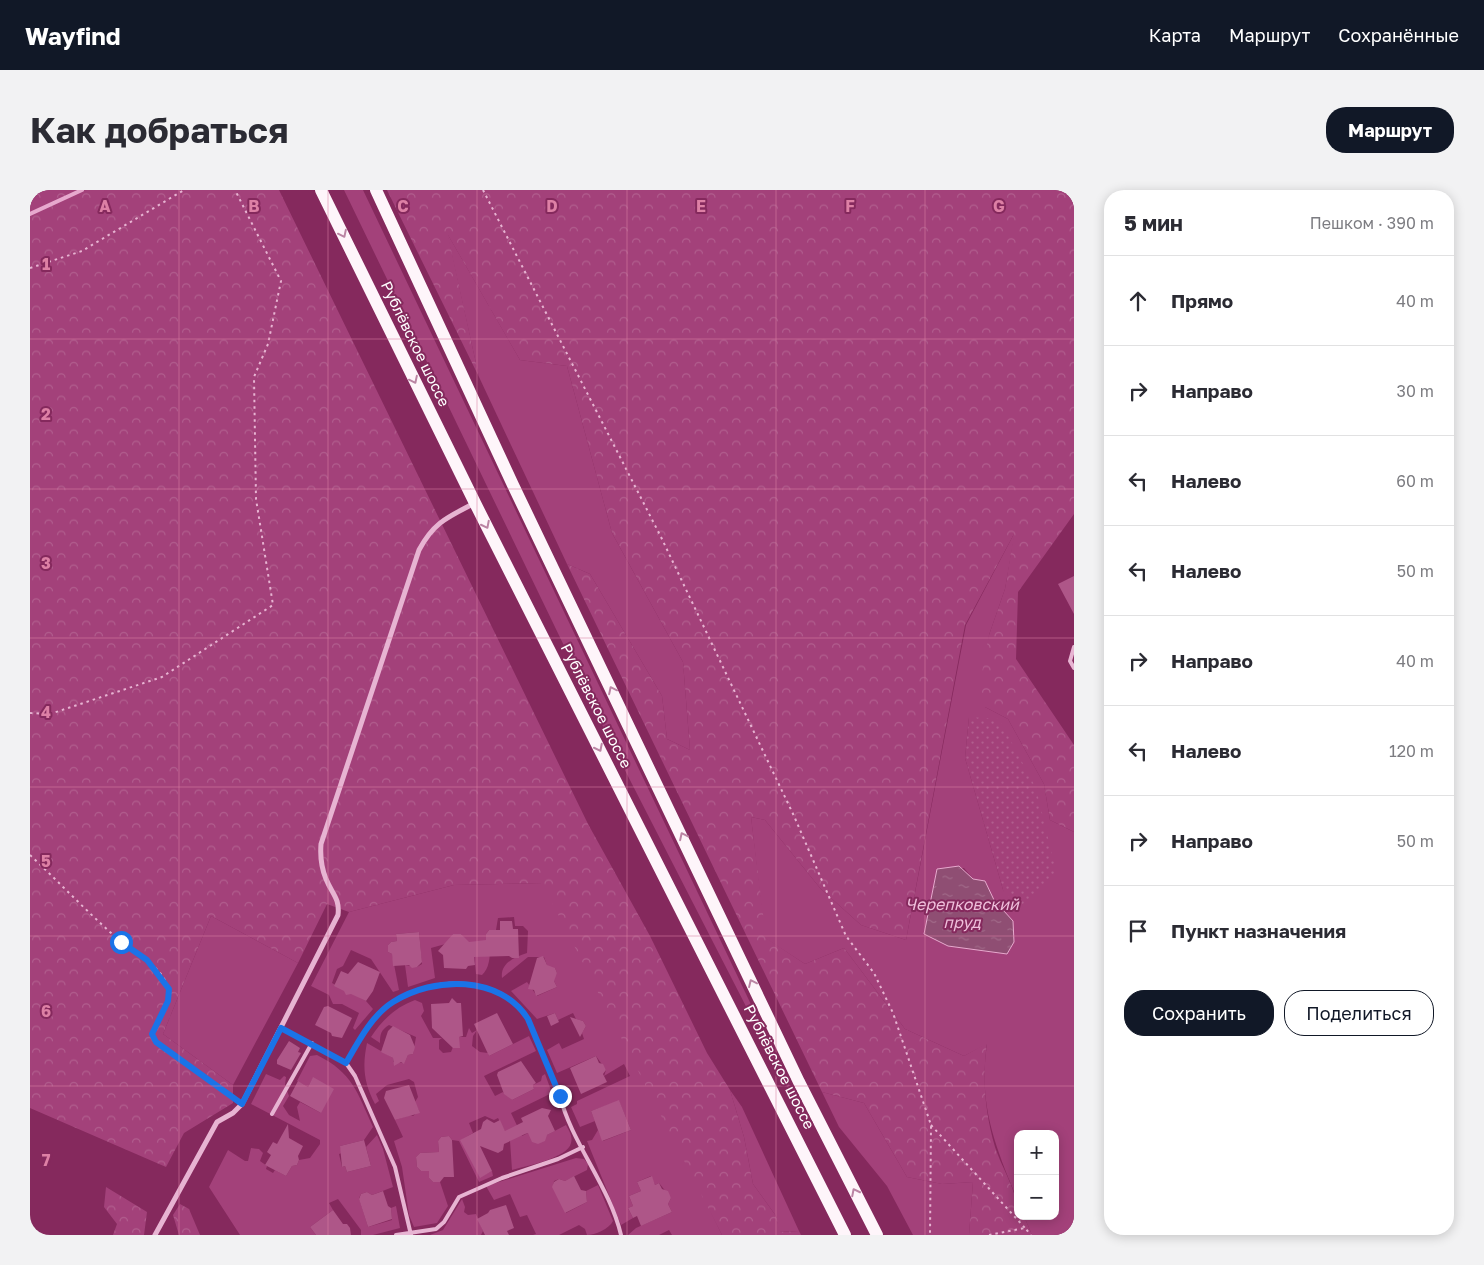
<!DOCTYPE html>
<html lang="ru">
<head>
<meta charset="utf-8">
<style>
  :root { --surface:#fff; --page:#f2f2f3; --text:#2b2b33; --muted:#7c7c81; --line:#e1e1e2; --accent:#111827 }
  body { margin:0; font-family:"Golos Text",sans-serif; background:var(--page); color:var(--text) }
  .controls { position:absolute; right:15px; bottom:15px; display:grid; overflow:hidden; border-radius:10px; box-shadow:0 2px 12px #0003 }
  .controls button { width:45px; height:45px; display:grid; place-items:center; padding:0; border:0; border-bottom:1px solid var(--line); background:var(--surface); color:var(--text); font:25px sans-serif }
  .stop { position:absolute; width:15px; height:15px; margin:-11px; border:4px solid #1a73e8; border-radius:50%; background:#fff }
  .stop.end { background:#1a73e8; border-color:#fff; box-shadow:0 1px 5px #0008 }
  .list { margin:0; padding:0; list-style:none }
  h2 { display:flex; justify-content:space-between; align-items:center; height:65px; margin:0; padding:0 20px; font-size:21px }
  h2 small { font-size:16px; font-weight:400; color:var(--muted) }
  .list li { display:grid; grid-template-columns:32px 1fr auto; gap:15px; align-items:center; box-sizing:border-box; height:90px; padding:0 20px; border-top:1px solid var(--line) }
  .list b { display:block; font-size:19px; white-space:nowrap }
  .list em { font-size:16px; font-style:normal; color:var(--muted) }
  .actions { display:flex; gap:10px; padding:15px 20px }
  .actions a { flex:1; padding:11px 0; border:1px solid var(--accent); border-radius:20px; text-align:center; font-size:18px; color:var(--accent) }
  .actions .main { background:var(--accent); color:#fff }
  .icon { flex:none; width:28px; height:28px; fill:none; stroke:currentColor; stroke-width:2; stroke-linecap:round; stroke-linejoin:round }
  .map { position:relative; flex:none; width:1044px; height:1045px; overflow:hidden; border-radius:20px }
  header { display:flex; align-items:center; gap:30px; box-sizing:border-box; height:70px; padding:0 25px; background:var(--accent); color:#fff }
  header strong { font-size:24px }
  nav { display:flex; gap:28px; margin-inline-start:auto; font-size:18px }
  .intro { display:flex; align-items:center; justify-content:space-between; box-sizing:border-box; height:120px; padding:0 30px }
  h1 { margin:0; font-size:35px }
  .button { padding:12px 22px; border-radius:20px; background:var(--accent); color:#fff; font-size:18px; font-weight:700 }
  main { display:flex; gap:30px; padding:0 30px }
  aside { flex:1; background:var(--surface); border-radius:20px; box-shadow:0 2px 12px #0003 }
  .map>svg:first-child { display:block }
  .grass { fill:#a3417a; fill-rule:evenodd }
  .forest { fill:url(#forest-crowns) }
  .park { fill:url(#park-dots) }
  .water { fill:url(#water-ripples); stroke:#e7a9ce }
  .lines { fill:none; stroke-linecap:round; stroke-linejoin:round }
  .stream { stroke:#e7a9ce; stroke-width:4 }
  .building { fill:#ae5688 }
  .path { stroke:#e7b4d2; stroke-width:2; stroke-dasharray:2.5 4; stroke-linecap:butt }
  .lane { stroke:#e7b4d2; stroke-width:4 }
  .street { stroke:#e7b4d2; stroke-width:5 }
  .primary { stroke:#fef5fa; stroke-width:12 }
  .oneway { stroke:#bb85a4 }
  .route { stroke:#1a73e8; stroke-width:6 }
  .grid { fill:none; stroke:#dd80a5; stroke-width:1; stroke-opacity:0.55 }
  .labels { text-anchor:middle; stroke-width:4; stroke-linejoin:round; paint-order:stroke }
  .street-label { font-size:15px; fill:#fff; stroke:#85295d }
  .water-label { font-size:16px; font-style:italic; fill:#efbfdb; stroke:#85295d }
  .grid-label { font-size:16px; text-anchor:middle; font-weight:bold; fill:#dd80a5; stroke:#85295d; stroke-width:4; stroke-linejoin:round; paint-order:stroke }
</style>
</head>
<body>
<header>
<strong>Wayfind</strong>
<nav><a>Карта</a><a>Маршрут</a><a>Сохранённые</a></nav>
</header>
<div class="intro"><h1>Как добраться</h1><a class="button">Маршрут</a></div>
<main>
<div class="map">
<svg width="1044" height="1045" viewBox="0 0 1044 1045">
  <defs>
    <pattern id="forest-crowns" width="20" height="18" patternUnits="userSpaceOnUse" patternTransform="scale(1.25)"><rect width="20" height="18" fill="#a3417a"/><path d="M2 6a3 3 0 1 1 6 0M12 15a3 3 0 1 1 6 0" fill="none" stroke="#b15e8e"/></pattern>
    <pattern id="park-dots" width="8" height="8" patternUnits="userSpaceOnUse" patternTransform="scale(1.25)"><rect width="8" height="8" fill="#a3417a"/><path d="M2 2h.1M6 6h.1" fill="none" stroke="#b15e8e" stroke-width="1.8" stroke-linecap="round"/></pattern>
    <pattern id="water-ripples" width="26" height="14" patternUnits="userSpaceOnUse" patternTransform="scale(1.25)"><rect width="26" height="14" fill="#8f4e73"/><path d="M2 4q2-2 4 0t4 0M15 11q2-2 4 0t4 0" fill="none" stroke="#a06988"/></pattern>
  </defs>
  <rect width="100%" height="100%" fill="#85295d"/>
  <path class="grass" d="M314,0h19l434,911 -2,1 -184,-359z
    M417,43l73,127 47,6 45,167 71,129 7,88 -23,-11 -5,-43 -72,-122 -23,-10 -88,-187z
    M985,342l-10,57 -16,46 -4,72 23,12 36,65 6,36 24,12v403h-42l-8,-19h31v-82h-37v67c-23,-55 -40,-96 -31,-157l-23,12 -59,-27 -61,-81 -39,16 -40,-26 -14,-121 14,3 55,68 41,37 45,15 60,-315zM939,527l35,176 -39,-135zM934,678l9,11 12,2 9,19 19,21 -77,-39 2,-13z
    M513,693l163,319 16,33h-50l-3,-5 -10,5h-31l8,-7 36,-16 -4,-8 3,-6 -12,-15 -4,2 -4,-9 -14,6 4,9 -12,5 4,10 -5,2 5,10 -12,7 -34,-84 5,-1 6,-10 5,11 28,-11 -12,-29 -28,10 4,10 -15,6 -9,-20 6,-3v-3l53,-25 -6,-12 -20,12 2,-6 -10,-14 -39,17 -10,-23 12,-7 3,6 22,-10 -2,-6 4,-7 -3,-5 -7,-2 -3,-6 -15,7 -3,-7 -18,6 -26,-28 16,-9 10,14 20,-9 -4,-8 4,-6 -2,-5h-7l-4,-11h-16l-26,21c-2,-15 13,-21 25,-25l1,-22 -5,-5h-8l-1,-9 -16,1 -2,12h-7l-3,4v4l4,3c0,11 1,26 -8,34l-6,-1 -3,-32h-6l-6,-8h-8l-4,9 -18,5 4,30 -27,9 -3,-22 12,2 5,-3 -3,-32 -23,2 1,7 -6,1 -3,3v7l4,2 7,36 -6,2 -22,-33 -20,-9 -8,16 -6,3 -5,14 34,18 7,8 -18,21 -2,-2 6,-15 -17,-9h-9l-4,-9 -18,-9 38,-74 105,-27z
    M181,726l87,47 -65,122 -70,-51z
    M385,810l7,3 2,8 -3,5 12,22h9l-3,2v9l4,4 8,-1 6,-15h9l3,-9 3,5 5,-3 -4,6 -1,10 8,6 8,1 1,3 40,-20 7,15 -52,25 11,20 8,-4 9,8 22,-11 -1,-4 8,-4 1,-5 3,-2 7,19 -41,20 11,23 6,-3 19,2 19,-10c3,6 7,11 5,18 -3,15 -45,23 -59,27l-2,-29 -12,-23 -4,2 -9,-4 -16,7 4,10 -12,7 19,37 12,-6 1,5 -14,6 -20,-41 -7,-1 -3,-4 -8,1 -3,4 1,11 -19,1 -4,4 1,10 4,4h8v7l4,4h7l8,24 -11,17 -23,4 -5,-12 -7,-48 -8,-26 9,-4 -8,-17 15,-5 3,1 6,-5 -4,-9 3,-5 -4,-15 -5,-3 -22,6 -11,9 3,7 -4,3c-11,-21 -13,-37 -8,-61l26,15v4l11,1 4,-8 5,-1 3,-17 -27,-12c-8,5 -9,9 -9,18l-9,-6c11,-17 25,-30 44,-37z
    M287,865c36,18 40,37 56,72l-9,13 -24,6 2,7 -3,1 3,13 3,-1 2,6 24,-6 -5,-19 11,-12 6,14 10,38 -21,8 -5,-3 -6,2 -2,4 9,29 24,-7 -1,-12 5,-2 4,22 -27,7h-12v-5l-23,-31 -9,4 4,7 -23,17 6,8h-76l-31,-48 19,-37 17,11h3l3,-13 8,1 4,4 -3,8 7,5 -1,3 7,4 2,-3 11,6 6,-10 5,-1 2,-5 11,-2 10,-14v-4l-69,-36 15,-30 14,6 4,-4 2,1 -1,8 4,11 -6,10 6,9 11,6 -3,-14 3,-5 21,11 -8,-35 -5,9 -11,-6 13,-25z
    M700,900l12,17 57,124 -20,1 -3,-16 -23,-32 -9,-47z
    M792,902l42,11 43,74 35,7 31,-2 -4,53h-56l-26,-49 -48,-59z
    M546,968l8,1 4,5 -1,6 -22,11 -6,-2 -5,2 -1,6 13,26 21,-11 -1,-11 12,-6 15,36c-4,8 -18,14 -26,14l-2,-6 -6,-4 -20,10h-26l3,-1 -9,-19 -7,2 -10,-23 -16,6 -8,-14z
    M432,1009l3,8 -1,5 4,3 8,-1 7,17 -2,4h-51l13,-5z"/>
  <path class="forest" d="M0,0h249l309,634 62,112 57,117 23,37 14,47 9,47 23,32 4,16 19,-1 2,4h-79l-180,-352 -88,2 -105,27 -22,-8 -29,59 -87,-47 -48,118 70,51v18l-49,30 -18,34 -136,-59z
    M357,0h687v324l-56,78 -2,67 58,86v87l-24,-12 -6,-36 -36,-65 -23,-12 -5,-24 9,-48 16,-46 9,-55 -49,91 -59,315 -45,-15 -41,-37 -55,-68 -14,-3 15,121 39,26 39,-16 61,81 59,27 23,-13c-5,36 -2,69 8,104 8,24 23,44 23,69h6l8,19h-63l4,-53 -31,2 -35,-7 -43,-74 -42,-11 -255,-528 23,10 72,122 5,43 23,11 -7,-88 -71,-129 -45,-167 -47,-6 -72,-125 31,142z
    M76,997l41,25 -3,23h-31l4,-11 -13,-17z
    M150,1014l9,5 11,26h-21l-6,-20z"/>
  <path class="park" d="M939,527l30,2 37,69 21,87 -36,31 -17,-13 -39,-135z"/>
  <path class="water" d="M929,676l14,13 12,2 9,19 19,21 1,21 -7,12 -59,-8 -24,-12 13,-65z"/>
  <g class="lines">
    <path class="stream" d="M0,24l52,-24"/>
  </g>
  <path class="building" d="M1044,386v38l-16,-30z
    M470,731h12l1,8h5l1,29h-7l-3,-2 -35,1 1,8 -7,1 -2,3 -22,-1 -1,-13 -5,-4 15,-17h8l8,8 17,-2v-6l3,-4h11z
    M389,742l3,30 -5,5 -5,1 -3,-3 -16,1 -1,-12 -4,-2v-7l3,-3 6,-1 -1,-7z
    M513,766l4,9 8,3 2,5 -3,8 3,6 -21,9 -2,-6 -6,-1 9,-31z
    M328,772l22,10 -7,19 -7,10 -15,-7 -5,1 -2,-4 -10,-5 7,-15 7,3z
    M422,808l5,5h4l2,33 -4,1 1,11h-7l-21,-20 -1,-24 18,-1z
    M298,816l24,12 -10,20 -10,-2 -1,-3 -16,-8 9,-18z
    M467,823l16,31 -24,12 -15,-32z
    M525,823l4,9 -8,4 -4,-10z
    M540,827l13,4 3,5 -6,11z
    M363,836l17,9 5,12 -2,7 -5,1 -4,9 -3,-2 -7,4 -1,-8 -12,-6 7,-21z
    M259,851l11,7 -2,4 3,1 -10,17 -14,-6v-4z
    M566,866l3,7 4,1 3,6 -3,4 4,8 -26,12 -11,-26z
    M491,871l15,22 -3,2 1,4 -22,11 -8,-6 -7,-19 1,-3z
    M283,887l21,12 -13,24 -31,-17 8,-15 10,6z
    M379,895l11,28 -25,7 -11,-22 2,-7z
    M589,910l12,30 -29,11 -11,-30z
    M512,918l9,2 -3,6 7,15 -8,4 -2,6 -7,3 -6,-2 -4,-9 -3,1 -21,10 -1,6 -5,3 -18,-7 12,25 -12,7 -20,-38 21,-11 2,-7 4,-3 7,4 6,-3 5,11 18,-9 -2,-4z
    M258,934l1,14 14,8 -5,10 1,4 -2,5 -5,1 -6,10 -21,-11 6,-10 -4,-3 6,-10 4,2z
    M419,946l3,4 2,37h-10l-4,5h-7l-4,-4v-7h-8l-4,-4 -1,-10 4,-4 19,-1 -1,-11 3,-4z
    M334,950l7,26 -24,6 -2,-6 -3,1 -2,-21z
    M544,986l7,14 5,1 1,11 -22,11 -13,-26 2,-5 5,-3 6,2z
    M622,986l3,9 4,-2 3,6 6,2 3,7 -3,6 4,8 -31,14 -4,-10 -4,2 -5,-10 5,-2 -4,-10 12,-5 -4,-9z
    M353,1001l5,15 3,2 1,11 -24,8 -9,-28 2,-5 6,-2 5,3z
    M476,1015l8,23 -7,3 2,4h-24l-8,-16 11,-6 2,-3z
    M303,1020l10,14h4l3,4 1,7h-35l-6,-8z"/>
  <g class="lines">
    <path class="path" d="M453,0l178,347 133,279 52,120 28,37 19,40 38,112 -1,110
      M0,78l52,-17 102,-61
      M0,523l20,1 112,-37 111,-72 -17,-106 -2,-122 14,-33 13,-63 -46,-91
      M0,665c30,28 58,58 89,85 16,15 41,24 49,47 5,14 -10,35 -16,47l4,8 80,57
      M901,935l94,103
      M959,1045l36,-7 6,7"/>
    <path class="lane" d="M1044,457l-4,14 4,7
      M251,838l65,35 9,13 40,91 16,68
      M316,873c12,-21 26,-48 47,-61 41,-26 107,-28 135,17l32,77c11,46 50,91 61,139
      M242,924l40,-71
      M366,1045l40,-6 8,-7 15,-25 43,-19 56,-19 25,-12"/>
    <path class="street" d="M125,1045l62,-113 16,-9 9,-9 96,-189c2,-17 -6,-21 -12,-36 -5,-12 -6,-22 -5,-35l98,-294c15,-28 29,-33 56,-47"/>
    <path class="primary" d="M291,0l154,313 370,732
      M346,0l137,295 286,597 78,153"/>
  </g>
  <defs><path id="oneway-chevron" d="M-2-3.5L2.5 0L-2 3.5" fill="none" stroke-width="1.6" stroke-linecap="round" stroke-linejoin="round" transform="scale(1.25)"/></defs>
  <g class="oneway">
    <use href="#oneway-chevron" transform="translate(313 44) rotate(64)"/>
    <use href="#oneway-chevron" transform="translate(384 190) rotate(64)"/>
    <use href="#oneway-chevron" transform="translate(456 335) rotate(63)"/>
    <use href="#oneway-chevron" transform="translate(582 500) rotate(-116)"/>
    <use href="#oneway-chevron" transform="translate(569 558) rotate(63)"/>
    <use href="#oneway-chevron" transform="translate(653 646) rotate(-116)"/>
    <use href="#oneway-chevron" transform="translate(722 793) rotate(-115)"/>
    <use href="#oneway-chevron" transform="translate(825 1002) rotate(-117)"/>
  </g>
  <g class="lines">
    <path class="route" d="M91,752l26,18 22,29 -1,12 -16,33 4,8 86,62 39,-76 65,35c12,-21 26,-48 47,-61 41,-26 107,-27 135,17l32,77"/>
  </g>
  <path class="grid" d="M149,0v1045M298,0v1045M447,0v1045M597,0v1045M746,0v1045M895,0v1045M0,149h1044M0,299h1044M0,448h1044M0,597h1044M0,746h1044M0,896h1044"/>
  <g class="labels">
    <g class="street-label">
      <text transform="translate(385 154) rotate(64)" y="5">Рублёвское шоссе</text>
      <text transform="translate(566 516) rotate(63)" y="5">Рублёвское шоссе</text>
      <text transform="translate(749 877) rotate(63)" y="5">Рублёвское шоссе</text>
    </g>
    <g class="water-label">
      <text x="932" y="720">Черепковский<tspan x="932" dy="18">пруд</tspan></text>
    </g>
  </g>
  <g class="grid-label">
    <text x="75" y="22">A</text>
    <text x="224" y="22">B</text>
    <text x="373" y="22">C</text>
    <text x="522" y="22">D</text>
    <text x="671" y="22">E</text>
    <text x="820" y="22">F</text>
    <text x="969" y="22">G</text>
    <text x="16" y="80">1</text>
    <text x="16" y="230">2</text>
    <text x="16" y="379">3</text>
    <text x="16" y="528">4</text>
    <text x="16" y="677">5</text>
    <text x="16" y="827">6</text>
    <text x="16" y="976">7</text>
  </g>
</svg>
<div class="controls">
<button>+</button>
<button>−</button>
</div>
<div class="stop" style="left:91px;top:752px"></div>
<div class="stop end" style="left:530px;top:906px"></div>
</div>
<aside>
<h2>5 мин<small>Пешком · 390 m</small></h2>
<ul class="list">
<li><svg class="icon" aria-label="ahead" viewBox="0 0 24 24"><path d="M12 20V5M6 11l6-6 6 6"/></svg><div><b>Прямо</b></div><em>40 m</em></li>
<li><svg class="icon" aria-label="right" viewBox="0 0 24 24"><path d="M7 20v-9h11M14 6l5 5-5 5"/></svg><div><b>Направо</b></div><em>30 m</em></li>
<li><svg class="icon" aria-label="left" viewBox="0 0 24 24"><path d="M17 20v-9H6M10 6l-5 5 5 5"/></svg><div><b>Налево</b></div><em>60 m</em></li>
<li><svg class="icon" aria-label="left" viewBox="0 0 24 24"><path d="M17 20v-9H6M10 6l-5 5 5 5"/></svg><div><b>Налево</b></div><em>50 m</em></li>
<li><svg class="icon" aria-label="right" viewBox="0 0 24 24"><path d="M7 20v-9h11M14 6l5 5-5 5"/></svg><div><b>Направо</b></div><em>40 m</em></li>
<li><svg class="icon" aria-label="left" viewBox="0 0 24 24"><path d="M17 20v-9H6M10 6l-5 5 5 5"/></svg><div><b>Налево</b></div><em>120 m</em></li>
<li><svg class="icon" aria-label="right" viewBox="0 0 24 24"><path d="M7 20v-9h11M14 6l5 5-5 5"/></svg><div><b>Направо</b></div><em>50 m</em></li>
<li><svg class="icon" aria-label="arrive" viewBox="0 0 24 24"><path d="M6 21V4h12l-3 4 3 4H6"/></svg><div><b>Пункт назначения</b></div></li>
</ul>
<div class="actions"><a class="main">Сохранить</a><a>Поделиться</a></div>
</aside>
</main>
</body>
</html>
